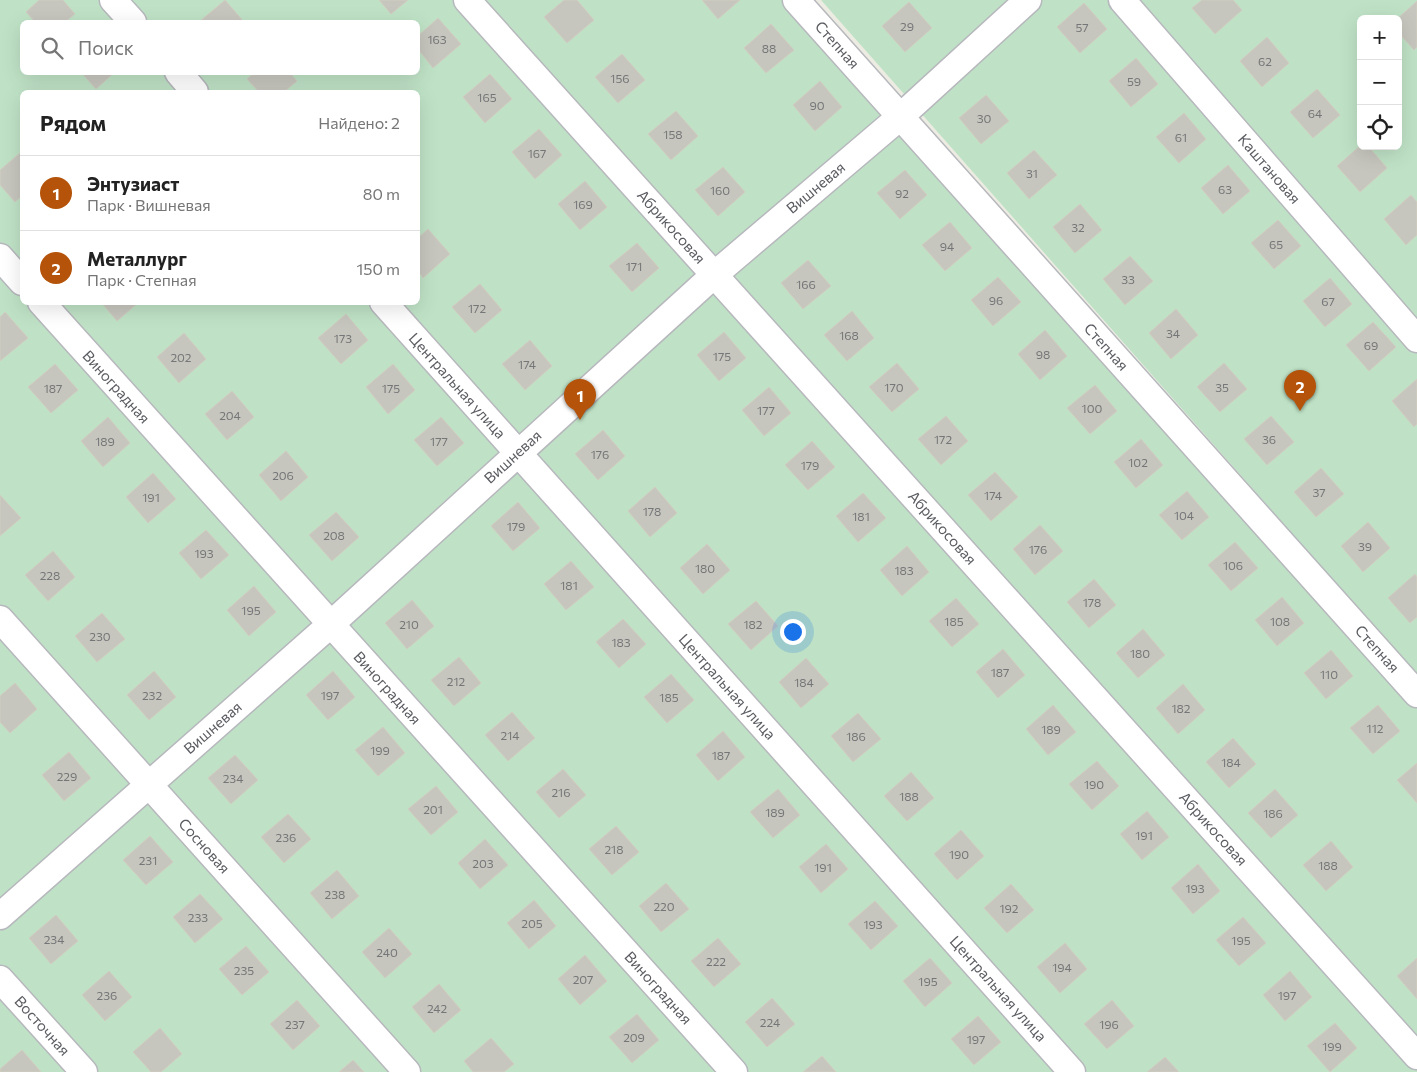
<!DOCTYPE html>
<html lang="ru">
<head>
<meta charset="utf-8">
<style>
  :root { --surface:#fff; --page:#f6f6f6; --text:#222; --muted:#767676; --line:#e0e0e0; --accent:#b45309 }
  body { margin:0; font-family:Commissioner,sans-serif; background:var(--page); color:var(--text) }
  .controls { position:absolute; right:15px; top:15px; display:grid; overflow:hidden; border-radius:8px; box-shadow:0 5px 20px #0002 }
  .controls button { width:45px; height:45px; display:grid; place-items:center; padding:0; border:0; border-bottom:1px solid var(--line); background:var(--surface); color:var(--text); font:25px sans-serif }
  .you { position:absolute; left:792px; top:631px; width:18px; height:18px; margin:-12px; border:4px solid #fff; border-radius:50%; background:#1a73e8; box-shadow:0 0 0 8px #1a73e833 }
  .badge { display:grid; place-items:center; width:32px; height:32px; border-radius:50%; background:var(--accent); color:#fff; font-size:16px; font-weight:700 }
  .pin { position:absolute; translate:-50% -41px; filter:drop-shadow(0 1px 2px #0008) }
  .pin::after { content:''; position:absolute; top:26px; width:18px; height:15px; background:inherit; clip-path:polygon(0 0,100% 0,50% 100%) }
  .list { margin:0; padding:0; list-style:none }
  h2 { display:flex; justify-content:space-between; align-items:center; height:65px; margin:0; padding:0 20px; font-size:21px }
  h2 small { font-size:16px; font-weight:400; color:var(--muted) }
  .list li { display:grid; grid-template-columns:32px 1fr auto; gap:15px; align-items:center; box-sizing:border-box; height:75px; padding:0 20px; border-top:1px solid var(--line) }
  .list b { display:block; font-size:19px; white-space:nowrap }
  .list p { margin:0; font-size:16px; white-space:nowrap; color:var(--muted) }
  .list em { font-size:16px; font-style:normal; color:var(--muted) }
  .icon { flex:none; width:28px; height:28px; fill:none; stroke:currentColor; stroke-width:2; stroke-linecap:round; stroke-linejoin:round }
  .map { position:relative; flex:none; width:1417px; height:1072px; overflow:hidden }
  .search { position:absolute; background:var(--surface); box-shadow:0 5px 20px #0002; left:20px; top:20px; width:400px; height:55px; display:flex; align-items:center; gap:12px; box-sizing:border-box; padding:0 18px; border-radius:8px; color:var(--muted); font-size:19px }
  .panel { position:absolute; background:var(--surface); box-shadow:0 5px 20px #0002; left:20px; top:90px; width:400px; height:215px; border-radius:8px }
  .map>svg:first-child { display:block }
  .green { fill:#bfe2c6; fill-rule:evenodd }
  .building { fill:#c7c6be; stroke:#d0cec0 }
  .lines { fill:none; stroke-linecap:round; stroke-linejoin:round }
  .minor-casing { stroke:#b7b8bd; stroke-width:29 }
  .minor { stroke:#fff; stroke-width:26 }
  .labels { text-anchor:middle; stroke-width:4.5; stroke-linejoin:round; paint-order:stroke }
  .number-label { font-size:12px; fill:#757678 }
  .street-label { font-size:15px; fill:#5a5c61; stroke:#fff }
</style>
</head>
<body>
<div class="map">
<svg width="1417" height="1072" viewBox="0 0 1417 1072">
  <rect width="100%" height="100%" fill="#ecece2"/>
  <path class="green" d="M0,0h788l629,708v364h-1417zM22,22h396v50h-396zM22,92h396v210h-396z
    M821,0h596v675zM1361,19h37v127h-37z"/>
  <path class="building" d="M39,0h24l12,14 -10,8h-30l-9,-10z
    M225,0l19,22h-45z
    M379,0h29l-17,14z
    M564,0h13l17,20 -27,23 -23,-26z
    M702,0h38l-22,19z
    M1202,0h31l9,10 -27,24 -23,-26z
    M1417,1v46l-3,3 -16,-18 -1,-13z
    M909,2l23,26 -27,24 -23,-26z
    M1084,3l23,26 -27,24 -23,-26z
    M438,18l23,26 -28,24 -15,-19v-13z
    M771,24l23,26 -28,23 -22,-25z
    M1267,37l22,26 -27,24 -22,-26z
    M622,54l23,26 -27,23 -23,-26z
    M1136,58l22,26 -27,23 -22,-26z
    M81,72h34l-19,17z
    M255,72h34l8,9 -13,11h-25l-12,-13z
    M490,74l22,25 -27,24 -22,-26z
    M820,81l22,26 -27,24 -22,-26z
    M1317,89l23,26 -27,23 -23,-26z
    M986,95l23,26 -28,23 -22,-26z
    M676,111l22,25 -27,24 -23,-26z
    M1184,113l22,26 -27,24 -23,-26z
    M539,129l23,26 -27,24 -23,-27z
    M1361,145l7,1 19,22 -27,24 -23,-26z
    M1034,150l23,25 -28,24 -22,-26z
    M20,153l2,3v40l-7,6 -15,-17v-15z
    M1228,165l22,26 -27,23 -22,-26z
    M723,167l22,25 -27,24 -23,-26z
    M905,170l22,25 -27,24 -23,-26z
    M585,181l22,26 -27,23 -22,-26z
    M1411,195l6,7v33l-11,10 -22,-26z
    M1080,204l22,26 -27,23 -22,-26z
    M1278,220l23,26 -27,23 -23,-26z
    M950,222l22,26 -27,23 -23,-26z
    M428,229l22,25 -27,24 -5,-7v-33z
    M637,243l22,25 -27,24 -23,-26z
    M1130,256l23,25 -28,24 -22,-26z
    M808,260l23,26 -28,23 -22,-26z
    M998,277l23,25 -28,24 -22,-26z
    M1330,278l22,26 -27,23 -22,-26z
    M480,284l22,26 -27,23 -23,-26z
    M101,302h38l-22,19z
    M1176,309l22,26 -27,24 -22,-26z
    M852,311l22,27 -27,23 -23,-26z
    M5,312l23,26 -28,23v-44z
    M346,314l22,26 -27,24 -23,-26z
    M1373,322l23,25 -27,24 -23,-26z
    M1045,330l22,26 -27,24 -22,-26z
    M724,332l22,26 -27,23 -22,-26z
    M184,333l22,26 -27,24 -22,-26z
    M530,340l22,26 -27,24 -23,-26z
    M897,363l22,26 -27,23 -23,-25z
    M1224,363l23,26 -27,23 -23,-25z
    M55,364l23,26 -27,23 -23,-26z
    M393,364l22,26 -27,24 -22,-27z
    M1417,379v45l-3,3 -22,-26z
    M1095,385l22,26 -27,23 -23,-26z
    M769,387l22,26 -27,23 -22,-26z
    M232,391l22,26 -27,23 -22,-26z
    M946,416l22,25 -27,24 -23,-26z
    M1271,416l23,26 -27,23 -23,-26z
    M108,417l22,26 -27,24 -22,-26z
    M441,417l23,26 -27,23 -23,-26z
    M603,430l22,26 -27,24 -23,-26z
    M1141,439l22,26 -27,23 -22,-26z
    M812,441l23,26 -27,23 -23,-25z
    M286,451l22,26 -27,24 -22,-26z
    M1321,468l23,26 -28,23 -22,-25z
    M995,472l23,25 -27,24 -23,-26z
    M153,473l23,26 -28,24 -22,-26z
    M655,487l22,26 -27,24 -22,-26z
    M1187,491l22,26 -27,23 -23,-25z
    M863,493l23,25 -28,24 -22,-26z
    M0,495l21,23 -21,18z
    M518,502l22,26 -27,23 -22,-25z
    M336,512l23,25 -27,24 -23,-26z
    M1368,522l22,26 -27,24 -22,-26z
    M1040,525l23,26 -28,24 -22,-26z
    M206,530l23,25 -28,24 -22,-26z
    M1235,542l23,26 -27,23 -23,-26z
    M707,544l23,26 -27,24 -23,-26z
    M907,546l22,26 -27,24 -22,-26z
    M53,551l22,26 -27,24 -23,-26z
    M571,561l23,26 -28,23 -22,-26z
    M1415,574l2,3v40l-7,6 -22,-25z
    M1094,579l22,26 -27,23 -22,-26z
    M254,586l22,26 -27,24 -22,-26z
    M1282,597l22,26 -27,23 -22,-26z
    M956,598l23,26 -27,23 -23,-26z
    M412,600l22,26 -27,23 -22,-26z
    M756,601l22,25 -27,24 -23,-26z
    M102,613l23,26 -28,23 -22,-26z
    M623,619l23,25 -27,24 -23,-26z
    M1143,629l22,26 -27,23 -22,-25z
    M1003,649l22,26 -27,23 -22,-26z
    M1331,650l22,26 -27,23 -22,-26z
    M459,657l22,26 -27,23 -23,-26z
    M806,658l23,26 -28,24 -22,-26z
    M154,671l22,26 -27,23 -22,-25z
    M333,671l22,26 -27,23 -22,-25z
    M671,674l23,26 -27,23 -23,-26z
    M15,683l22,26 -27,24 -10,-11v-26z
    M1183,684l22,26 -27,24 -22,-26z
    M1053,705l23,27 -28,23 -22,-26z
    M1378,705l22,26 -27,23 -23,-26z
    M512,712l23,26 -27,23 -23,-26z
    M858,713l23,26 -28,23 -22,-26z
    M383,727l22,26 -27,23 -23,-26z
    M723,731l22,26 -27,24 -22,-26z
    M1233,738l23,26 -27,24 -23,-26z
    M69,752l22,26 -27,23 -22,-26z
    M235,755l23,25 -27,24 -23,-26z
    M1097,761l22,25 -27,24 -23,-26z
    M1417,763v40l-20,-23z
    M563,769l23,26 -27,23 -23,-26z
    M911,772l23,26 -27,23 -23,-25z
    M436,786l22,26 -27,23 -23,-26z
    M778,789l22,26 -27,23 -23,-26z
    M1275,789l23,26 -27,23 -23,-25z
    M1147,811l22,26 -27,23 -22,-26z
    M288,814l23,25 -27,24 -23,-26z
    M616,826l23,26 -27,23 -23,-26z
    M961,830l23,26 -27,24 -23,-26z
    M150,836l23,26 -27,23 -23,-25z
    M485,839l23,26 -28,24 -22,-26z
    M1331,841l22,26 -27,24 -23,-26z
    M826,844l22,25 -27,24 -22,-26z
    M1198,864l22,27 -27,23 -22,-26z
    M337,870l22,26 -27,23 -22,-26z
    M666,883l23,26 -28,23 -22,-26z
    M1011,884l23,26 -27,23 -23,-25z
    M200,894l23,25 -28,24 -22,-26z
    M534,900l22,26 -27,23 -22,-26z
    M875,901l23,25 -27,24 -23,-26z
    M56,915l22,26 -27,23 -22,-26z
    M1243,917l23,26 -27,23 -23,-26z
    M389,928l23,26 -27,24 -23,-26z
    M718,938l23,26 -27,23 -23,-26z
    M1065,943l22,26 -27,24 -23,-26z
    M246,946l23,26 -27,23 -23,-26z
    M585,955l22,26 -27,24 -22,-26z
    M930,958l22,25 -27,24 -22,-26z
    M1417,958v41l-20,-23z
    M109,971l23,26 -27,24 -23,-26z
    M1290,971l22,26 -27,24 -22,-26z
    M439,984l22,26 -27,23 -22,-26z
    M772,998l23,26 -28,23 -22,-25z
    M297,1000l23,26 -27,24 -23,-26z
    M1112,1000l22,26 -27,23 -23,-25z
    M637,1014l22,26 -27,23 -23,-26z
    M978,1016l23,26 -27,23 -23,-26z
    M1335,1023l22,25 -27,24 -23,-26z
    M160,1028l22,26 -21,18h-10l-18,-20z
    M491,1038l23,26 -10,8h-31l-9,-11z
    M22,1050l19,22h-41v-3z
    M822,1056l14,16h-33z
    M1165,1057l14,15h-32z
    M353,1060l11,12h-25z"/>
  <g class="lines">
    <defs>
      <path id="minor" d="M113,0l20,22
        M467,0l950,1056
        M796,0l621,694
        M1122,0l295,339
        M178,72l17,20
        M0,257l22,25
        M41,302l693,770
        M383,302l689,770
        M0,619l407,453
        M0,916l330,-291 384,-350 186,-158 128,-117
        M0,979l84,93"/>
    </defs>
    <use href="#minor" class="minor-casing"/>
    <use href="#minor" class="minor"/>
  </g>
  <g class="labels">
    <g class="number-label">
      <text x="907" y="31">29</text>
      <text x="1082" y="32">57</text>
      <text x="437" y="44">163</text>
      <text x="769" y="53">88</text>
      <text x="1265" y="66">62</text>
      <text x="620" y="83">156</text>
      <text x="1134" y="86">59</text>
      <text x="487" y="102">165</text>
      <text x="817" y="110">90</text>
      <text x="1315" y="118">64</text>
      <text x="984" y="123">30</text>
      <text x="673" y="139">158</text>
      <text x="1181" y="142">61</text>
      <text x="537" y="158">167</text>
      <text x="1032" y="178">31</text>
      <text x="1225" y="194">63</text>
      <text x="720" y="195">160</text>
      <text x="902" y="198">92</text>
      <text x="583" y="209">169</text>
      <text x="1078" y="232">32</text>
      <text x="1276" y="249">65</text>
      <text x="947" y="251">94</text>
      <text x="634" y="271">171</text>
      <text x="1128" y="284">33</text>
      <text x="806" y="289">166</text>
      <text x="996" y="305">96</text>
      <text x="1328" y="306">67</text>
      <text x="477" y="313">172</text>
      <text x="1173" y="338">34</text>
      <text x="849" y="340">168</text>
      <text x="343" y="343">173</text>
      <text x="1371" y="350">69</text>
      <text x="1043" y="359">98</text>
      <text x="722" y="361">175</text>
      <text x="181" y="362">202</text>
      <text x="527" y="369">174</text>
      <text x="894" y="392">170</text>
      <text x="1222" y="392">35</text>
      <text x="53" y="393">187</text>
      <text x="391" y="393">175</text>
      <text x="1092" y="413">100</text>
      <text x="766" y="415">177</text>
      <text x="230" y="420">204</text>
      <text x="943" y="444">172</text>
      <text x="1269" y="444">36</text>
      <text x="105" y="446">189</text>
      <text x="439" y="446">177</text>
      <text x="600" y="459">176</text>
      <text x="1138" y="467">102</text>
      <text x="810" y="470">179</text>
      <text x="283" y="480">206</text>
      <text x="1319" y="497">37</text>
      <text x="993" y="500">174</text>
      <text x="151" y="502">191</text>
      <text x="652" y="516">178</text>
      <text x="1184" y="520">104</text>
      <text x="861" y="521">181</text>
      <text x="516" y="531">179</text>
      <text x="334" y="540">208</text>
      <text x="1365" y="551">39</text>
      <text x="1038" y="554">176</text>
      <text x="204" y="558">193</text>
      <text x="1233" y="570">106</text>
      <text x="705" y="573">180</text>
      <text x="904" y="575">183</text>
      <text x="50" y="580">228</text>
      <text x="569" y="590">181</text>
      <text x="1092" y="607">178</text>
      <text x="251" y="615">195</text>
      <text x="954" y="626">185</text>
      <text x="1280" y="626">108</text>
      <text x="409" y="629">210</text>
      <text x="753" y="629">182</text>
      <text x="100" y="641">230</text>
      <text x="621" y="647">183</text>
      <text x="1140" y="658">180</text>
      <text x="1000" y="677">187</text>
      <text x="1329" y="679">110</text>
      <text x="456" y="686">212</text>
      <text x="804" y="687">184</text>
      <text x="152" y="700">232</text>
      <text x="330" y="700">197</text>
      <text x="669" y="702">185</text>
      <text x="1181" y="713">182</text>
      <text x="1375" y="733">112</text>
      <text x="1051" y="734">189</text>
      <text x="510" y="740">214</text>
      <text x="856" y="741">186</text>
      <text x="380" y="755">199</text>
      <text x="721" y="760">187</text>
      <text x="1231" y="767">184</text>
      <text x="67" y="781">229</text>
      <text x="233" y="783">234</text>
      <text x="1094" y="789">190</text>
      <text x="561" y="797">216</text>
      <text x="909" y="801">188</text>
      <text x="433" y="814">201</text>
      <text x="775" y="817">189</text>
      <text x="1273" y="818">186</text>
      <text x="1144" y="840">191</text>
      <text x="286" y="842">236</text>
      <text x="614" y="854">218</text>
      <text x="959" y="859">190</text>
      <text x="148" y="865">231</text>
      <text x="483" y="868">203</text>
      <text x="1328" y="870">188</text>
      <text x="823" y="872">191</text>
      <text x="1195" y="893">193</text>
      <text x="335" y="899">238</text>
      <text x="664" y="911">220</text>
      <text x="1009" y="913">192</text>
      <text x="198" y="922">233</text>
      <text x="532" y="928">205</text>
      <text x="873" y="929">193</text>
      <text x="54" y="944">234</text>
      <text x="1241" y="945">195</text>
      <text x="387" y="957">240</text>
      <text x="716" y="966">222</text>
      <text x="1062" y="972">194</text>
      <text x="244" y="975">235</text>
      <text x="583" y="984">207</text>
      <text x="928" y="986">195</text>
      <text x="107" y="1000">236</text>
      <text x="1287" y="1000">197</text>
      <text x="437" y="1013">242</text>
      <text x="770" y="1027">224</text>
      <text x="295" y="1029">237</text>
      <text x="1109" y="1029">196</text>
      <text x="634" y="1042">209</text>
      <text x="976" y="1044">197</text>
      <text x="1332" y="1051">199</text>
    </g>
    <g class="street-label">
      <text transform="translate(837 45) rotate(48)" y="5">Степная</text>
      <text transform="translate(1269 169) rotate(49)" y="5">Каштановая</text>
      <text transform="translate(816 188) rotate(-40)" y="5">Вишневая</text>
      <text transform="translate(671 227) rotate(48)" y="5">Абрикосовая</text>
      <text transform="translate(1106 347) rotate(48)" y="5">Степная</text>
      <text transform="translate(457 386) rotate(48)" y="5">Центральная улица</text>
      <text transform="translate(116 387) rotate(48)" y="5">Виноградная</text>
      <text transform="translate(513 457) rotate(-42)" y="5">Вишневая</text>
      <text transform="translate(942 528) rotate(48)" y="5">Абрикосовая</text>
      <text transform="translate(1377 649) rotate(48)" y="5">Степная</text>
      <text transform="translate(727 687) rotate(48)" y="5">Центральная улица</text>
      <text transform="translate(387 688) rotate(48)" y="5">Виноградная</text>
      <text transform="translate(213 728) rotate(-41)" y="5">Вишневая</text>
      <text transform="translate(1213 829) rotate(48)" y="5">Абрикосовая</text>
      <text transform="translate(204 846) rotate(48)" y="5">Сосновая</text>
      <text transform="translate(658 988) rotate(48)" y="5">Виноградная</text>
      <text transform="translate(998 989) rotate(48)" y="5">Центральная улица</text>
      <text transform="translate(42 1026) rotate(48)" y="5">Восточная</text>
    </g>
  </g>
</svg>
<div class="controls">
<button>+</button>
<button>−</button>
<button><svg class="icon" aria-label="locate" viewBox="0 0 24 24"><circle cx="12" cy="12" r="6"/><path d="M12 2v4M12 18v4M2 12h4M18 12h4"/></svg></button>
</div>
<div class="you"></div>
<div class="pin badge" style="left:580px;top:420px">1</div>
<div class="pin badge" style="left:1300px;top:411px">2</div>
<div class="search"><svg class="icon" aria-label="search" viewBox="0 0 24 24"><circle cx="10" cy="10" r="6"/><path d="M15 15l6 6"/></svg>Поиск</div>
<section class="panel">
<h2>Рядом<small>Найдено: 2</small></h2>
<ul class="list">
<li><span class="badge">1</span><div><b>Энтузиаст</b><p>Парк · Вишневая</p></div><em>80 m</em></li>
<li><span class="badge">2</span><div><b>Металлург</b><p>Парк · Степная</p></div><em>150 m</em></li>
</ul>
</section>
</div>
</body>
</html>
